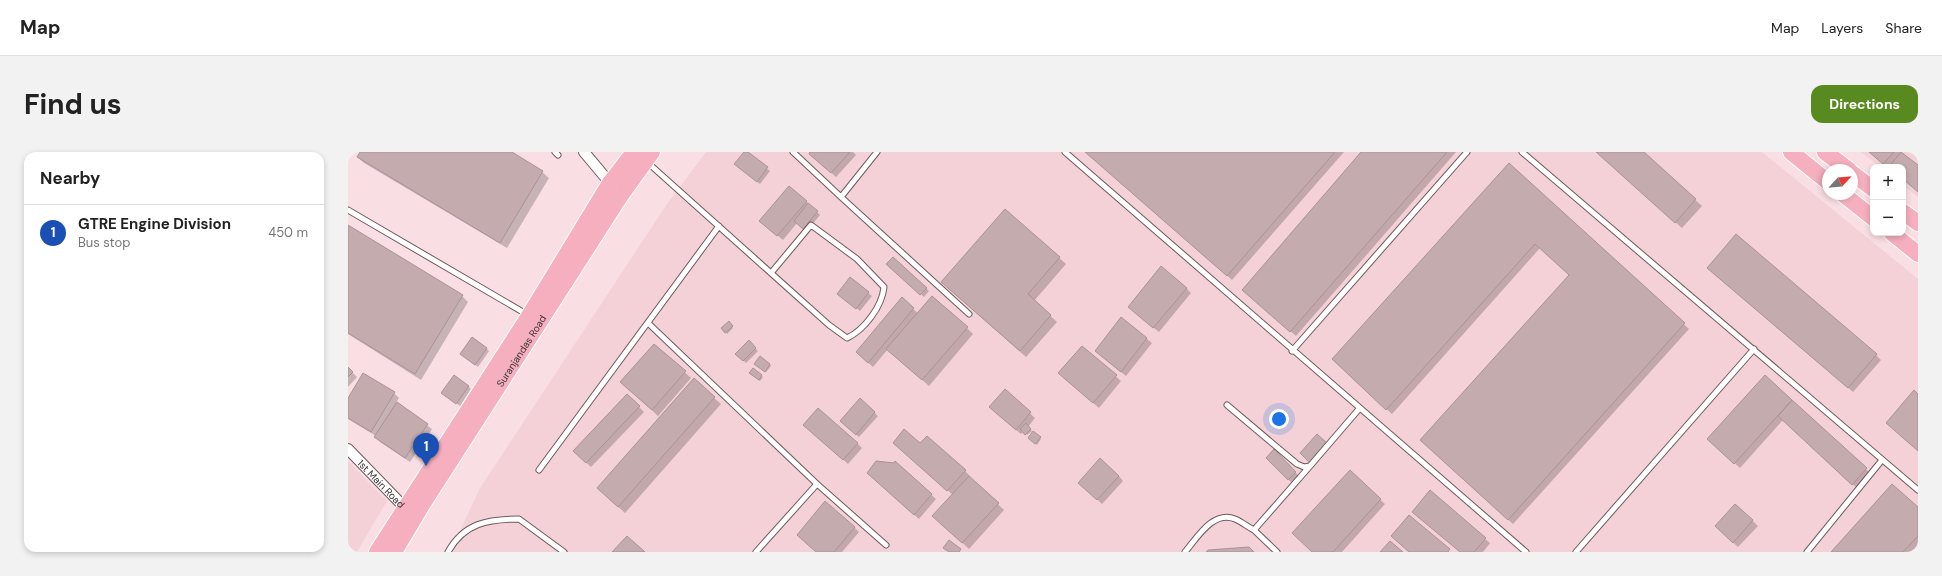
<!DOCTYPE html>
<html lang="en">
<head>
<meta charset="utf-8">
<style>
  :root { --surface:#fff; --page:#f2f2f2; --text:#222; --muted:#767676; --line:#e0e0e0; --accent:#598a20 }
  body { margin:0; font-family:"DM Sans",sans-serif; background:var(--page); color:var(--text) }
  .controls { position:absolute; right:12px; top:12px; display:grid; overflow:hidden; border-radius:8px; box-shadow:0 2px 6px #0003 }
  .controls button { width:36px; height:36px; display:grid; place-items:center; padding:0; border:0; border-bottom:1px solid var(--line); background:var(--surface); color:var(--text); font:20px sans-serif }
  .compass { position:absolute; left:1474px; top:12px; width:36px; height:36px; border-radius:50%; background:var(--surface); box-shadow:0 2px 6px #0003; rotate:64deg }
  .you { position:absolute; left:931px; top:267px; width:14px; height:14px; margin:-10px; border:3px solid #fff; border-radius:50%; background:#1a73e8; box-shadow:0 0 0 6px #1a73e833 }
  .badge { display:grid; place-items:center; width:26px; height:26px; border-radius:50%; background:var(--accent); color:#fff; font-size:13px; font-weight:700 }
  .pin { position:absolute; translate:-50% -33px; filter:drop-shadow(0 1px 2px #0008) }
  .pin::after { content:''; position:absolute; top:21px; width:14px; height:12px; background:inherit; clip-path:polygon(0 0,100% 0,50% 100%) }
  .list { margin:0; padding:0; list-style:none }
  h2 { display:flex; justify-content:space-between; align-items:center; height:52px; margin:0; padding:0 16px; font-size:17px }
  h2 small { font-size:13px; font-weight:400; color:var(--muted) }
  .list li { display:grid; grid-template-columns:26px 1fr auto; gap:12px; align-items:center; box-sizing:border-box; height:56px; padding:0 16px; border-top:1px solid var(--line) }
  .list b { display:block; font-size:15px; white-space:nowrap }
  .list p { margin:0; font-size:13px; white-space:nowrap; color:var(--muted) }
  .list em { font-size:13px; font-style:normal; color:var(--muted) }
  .map { position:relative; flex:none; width:1570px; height:400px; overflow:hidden; border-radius:12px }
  header { display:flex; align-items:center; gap:24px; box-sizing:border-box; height:56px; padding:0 20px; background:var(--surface); border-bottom:1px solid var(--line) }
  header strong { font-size:19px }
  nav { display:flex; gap:22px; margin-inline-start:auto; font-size:14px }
  .intro { display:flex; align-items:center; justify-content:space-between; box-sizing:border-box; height:96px; padding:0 24px }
  h1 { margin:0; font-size:28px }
  .button { padding:10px 18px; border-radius:12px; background:var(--accent); color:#fff; font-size:14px; font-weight:700 }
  main { display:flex; gap:24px; padding:0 24px }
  aside { flex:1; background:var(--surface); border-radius:12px; box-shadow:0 2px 6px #0003 }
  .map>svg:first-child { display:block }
  .built { fill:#f3d1d6 }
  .shadow { fill:#0003 }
  .building { fill:#c3abae; stroke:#aa9295 }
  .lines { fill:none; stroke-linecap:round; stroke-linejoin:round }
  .lane-casing { stroke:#6f595c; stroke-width:7 }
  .street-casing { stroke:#6f595c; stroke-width:12 }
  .primary-casing { stroke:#fff; stroke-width:18 }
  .lane { stroke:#fff; stroke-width:5 }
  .street { stroke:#fff; stroke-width:10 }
  .primary { stroke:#f5afbe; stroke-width:16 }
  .labels { text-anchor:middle; stroke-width:3.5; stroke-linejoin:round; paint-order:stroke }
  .street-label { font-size:10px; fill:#3e3435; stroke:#f9dfe3 }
</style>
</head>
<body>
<header>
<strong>Map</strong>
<nav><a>Map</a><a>Layers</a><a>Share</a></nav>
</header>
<div class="intro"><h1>Find us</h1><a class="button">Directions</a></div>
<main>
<aside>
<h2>Nearby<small></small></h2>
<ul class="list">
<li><span class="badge" style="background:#1a4fb4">1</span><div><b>GTRE Engine Division</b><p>Bus stop</p></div><em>450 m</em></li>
</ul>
</aside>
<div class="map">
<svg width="1570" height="400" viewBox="0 0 1570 400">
  <rect width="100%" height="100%" fill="#f9dfe3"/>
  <path class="built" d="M358,0h1056l156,127v273h-1468l30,-64 187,-284z
    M1513,0h57v45l-15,-12v-18h-23z
    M0,309l39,40 -30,51h-9z"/>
  <path class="shadow" d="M13,0h149l32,20 7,6 -42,70 -143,-85 -6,-6z
    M397,0l25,19 -10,13 -22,-17z
    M464,0h41l3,3 -20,22 -21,-19z
    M738,0h258l-112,128z
    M1015,0h93l-160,184 -48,-42z
    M1249,0h46l59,54 -20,22z
    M1522,0h31l17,14v25l-15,-12v-12h-16z
    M1161,12l180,165 -176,195 -87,-79 144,-170 -30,-27 -148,166 -54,-50z
    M458,49l14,14 -13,16 -10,-8 -14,17 -17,-14z
    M657,58l61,54 -32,37 23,21 -31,35 -78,-69z
    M0,74l114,70 6,6 -47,78 -73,-46z
    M545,106l36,33 -5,6 -36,-33z
    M1360,116l168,87 5,5 -28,32z
    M502,127l22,17 -12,15 -18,-15z
    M838,136l5,5 -32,39 -25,-20z
    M565,157l6,5 48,14 6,6 -44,52 -41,-37 -15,18 -11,-10z
    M774,167l30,24 -26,33 -25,-20z
    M381,171l4,5 -6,6 -5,-6z
    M401,190l9,9 -12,12 -9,-9z
    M307,193l36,33 -33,38 -30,-28z
    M734,195l39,34 -22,27 -35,-30z
    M138,196l3,3 -11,16 -13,-10z
    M421,212l2,2 -5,6 -9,-7z
    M0,216l9,9 -9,10z
    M405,217l10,8 -3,4 -9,-7z
    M1417,224l106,98 -13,15 -75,-69 -43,48 -27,-24z
    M120,234l3,3 -11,17 -18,-13z
    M657,239l30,27 -7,9 4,4 -5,4 -3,-4 -3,3 -26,-22z
    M46,241l5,5 -3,5 36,26 -22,33 -30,-20 -4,-6 -28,-17v-19z
    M279,243l17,17 -53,55 -17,-16z
    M366,246l7,6 -96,109 -21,-19z
    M512,247l18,17 -19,21 -15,-13z
    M461,277l48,14 5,5 -14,16z
    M686,280l7,7 -4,6 -8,-7z
    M551,295l66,24 5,5 -1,1 35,33 -35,39 -29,-27 13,-27z
    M926,299l25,25 -7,7 -25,-25z
    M547,311l41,36 -17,20 -46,-41z
    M1002,319l35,33 -43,48h-29z
    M771,324l4,5 -21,23 -18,-17z
    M1388,353l22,21 -20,21 -17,-16z
    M1570,357v37l-6,6h-79z
    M506,375l5,5 -17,20h-25z
    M1137,387l5,4 -7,9h-23z"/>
  <path class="building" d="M12,0h152l31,19 -43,72 -143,-86z
    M396,0h4l20,15 -11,15 -23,-18z
    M462,0h40l-19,21 -22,-19z
    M737,0h250l-108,124z
    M1013,0h86l-157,180 -48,-42z
    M1248,0h48l52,47 -21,24z
    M1521,0h25l-11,12z
    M1553,0l17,13v27l-15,-13v-12h-14z
    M1161,11l176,160 -177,197 -88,-80 149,-165 -34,-31 -149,166 -54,-51z
    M441,34l18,15 -30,35 -18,-15z
    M460,51l10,8 -15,18 -9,-8z
    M657,57l55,48 -32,37 23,21 -31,36 -79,-69z
    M0,73l115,70 -48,79 -67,-41z
    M1388,82l141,120 -29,34 -141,-120z
    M545,105l34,31 -7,7 -34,-31z
    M813,114l26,22 -34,40 -25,-21z
    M502,125l19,15 -13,17 -19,-15z
    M584,144l36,31 -46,53 -36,-31z
    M554,145l12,11 -46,55 -12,-11z
    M773,165l26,21 -26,34 -26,-21z
    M381,169l4,5 -8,7 -4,-5z
    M124,185l15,11 -12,17 -15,-11z
    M401,188l7,8 -13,13 -8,-7z
    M306,192l32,27 -34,39 -32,-28z
    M734,194l35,29 -24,28 -35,-30z
    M412,204l10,8 -5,8 -11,-8z
    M0,215l5,5 -5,5z
    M405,216l9,7 -3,5 -10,-7z
    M15,221l32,19 -24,40 -23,-14v-20z
    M106,223l15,11 -13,18 -15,-11z
    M1417,223l27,25 -58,64 -27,-25z
    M346,226l21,19 -97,110 -21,-19z
    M657,237l26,23 -15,18 -27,-23z
    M1566,238l4,4v57l-32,-28z
    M279,242l13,12 -54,57 -13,-12z
    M512,246l15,14 -19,23 -16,-14z
    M1444,248l75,68 -15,17 -74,-69z
    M49,250l31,22 -23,34 -31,-21z
    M470,256l40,35 -15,17 -40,-35z
    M678,271l5,6 -6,6 -5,-6z
    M556,277l16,14 7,-7 39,34 -19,21 -54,-48z
    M685,279l8,6 -6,7 -7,-6z
    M969,282l11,10 -18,19 -10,-10z
    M926,297l22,23 -8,8 -22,-22z
    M752,306l19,18 -22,24 -19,-17z
    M528,309l18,2 1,-2 37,33 -18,21 -47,-42z
    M1002,318l31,29 -48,53h-21l-20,-19z
    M621,324l30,27 -37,40 -30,-27z
    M1544,332l26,23v29l-15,16h-72z
    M1082,338l56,48 -12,14h-14l-48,-40z
    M477,349l30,26 -21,25h-18l-19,-17z
    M1387,352l18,16 -20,23 -18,-17z
    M1061,363l41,34 -2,3h-39l-18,-16z
    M279,384l18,16h-33z
    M601,388l12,9 -2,3h-10l-6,-4z
    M1042,389l13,11h-23z
    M901,395l5,5h-48l2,-2z"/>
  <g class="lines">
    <defs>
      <path id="lane" d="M207,0l3,3
        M445,0l48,45
        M529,0l-36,45 128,117
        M717,0l461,400
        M1174,0l396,338
        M299,10l182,163 18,13c17,-8 35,-31 37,-51l-27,-28 -46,-34 -40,48
        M0,58l180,105
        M300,171l169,161 69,61
        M944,199l175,-199
        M879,253l70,59 7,3 6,-1 49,-57
        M191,318l180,-244
        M100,400c16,-29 40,-33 71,-33l45,33
        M408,400l61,-68
        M837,400c12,-14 28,-42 50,-33 7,3 13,8 19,11
        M929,400l-23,-22 56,-64
        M1228,400l178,-203
        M1459,400l75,-92"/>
      <g id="street">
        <path d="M236,0l26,31"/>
        <path id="s1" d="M0,297l60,62"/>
      </g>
      <g id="primary">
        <path d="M1443,0l37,30"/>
        <path d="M1477,0l24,18"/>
        <path d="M1504,21l21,16"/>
        <path d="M1495,42l30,24"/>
        <path d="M1555,60l15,11"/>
        <path d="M1544,81l26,21"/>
        <path d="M29,400l152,-236 81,-133 24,-31"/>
        <path id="s2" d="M46,400l28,-47 199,-310 31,-43"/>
      </g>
    </defs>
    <use href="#lane" class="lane-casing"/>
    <use href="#street" class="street-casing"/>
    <use href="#primary" class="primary-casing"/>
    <use href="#lane" class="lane"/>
    <use href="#street" class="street"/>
    <use href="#primary" class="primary"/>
  </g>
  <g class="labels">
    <g class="street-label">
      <text dy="4" stroke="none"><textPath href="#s2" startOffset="238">Suranjandas Road</textPath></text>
      <text dy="4" stroke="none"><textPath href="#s1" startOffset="48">1st Main Road</textPath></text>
    </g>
  </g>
</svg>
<div class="controls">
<button>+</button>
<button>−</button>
</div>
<svg class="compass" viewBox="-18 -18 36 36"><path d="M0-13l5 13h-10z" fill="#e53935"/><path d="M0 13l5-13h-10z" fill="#767676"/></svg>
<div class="you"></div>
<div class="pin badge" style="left:78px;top:314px;background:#1a4fb4">1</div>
</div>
</main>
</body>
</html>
